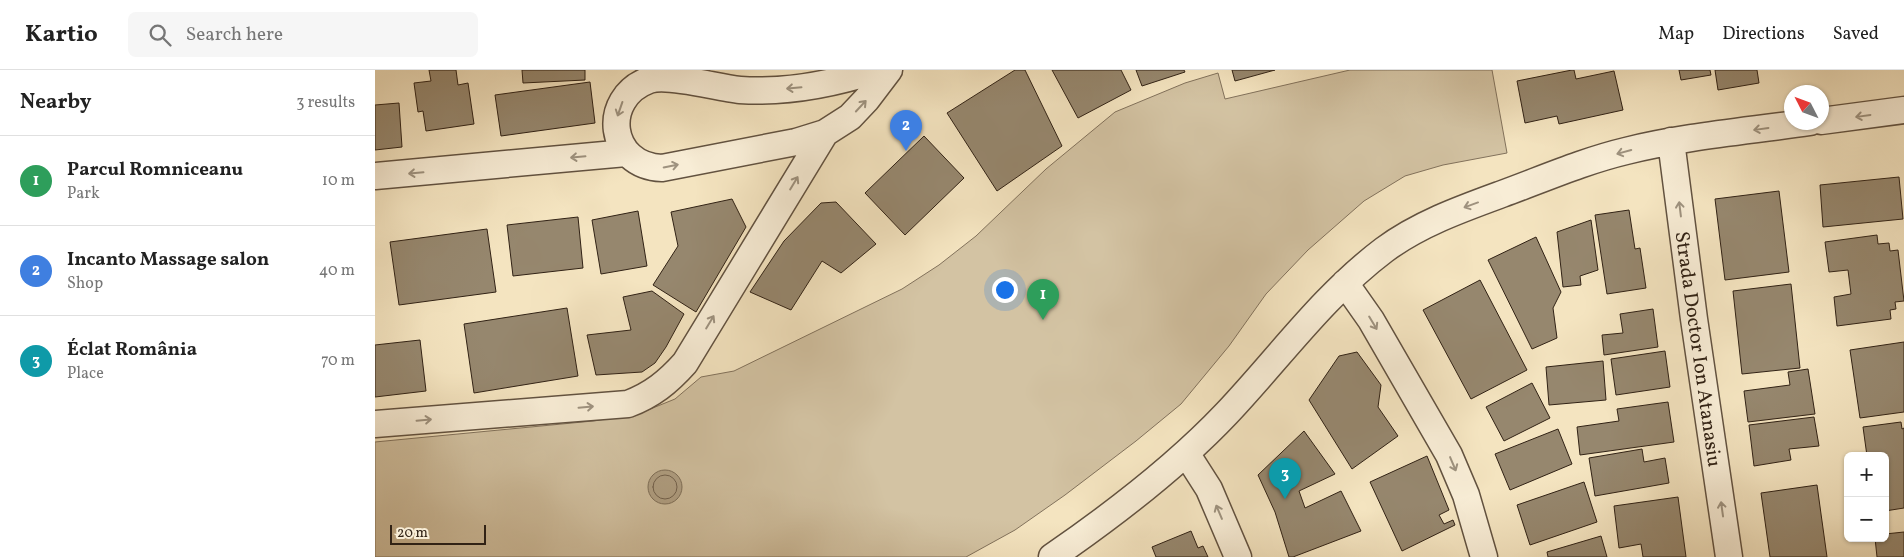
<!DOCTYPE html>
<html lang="en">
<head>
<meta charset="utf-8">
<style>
  :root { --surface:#fff; --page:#f6f6f6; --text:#222; --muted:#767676; --line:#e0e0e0; --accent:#8f2418 }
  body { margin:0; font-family:Vollkorn,serif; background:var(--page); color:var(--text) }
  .controls { position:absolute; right:15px; bottom:15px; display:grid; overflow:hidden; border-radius:8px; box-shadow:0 1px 4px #0004 }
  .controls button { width:45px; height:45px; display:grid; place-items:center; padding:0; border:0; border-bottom:1px solid var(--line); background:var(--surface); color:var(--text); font:25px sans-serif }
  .compass { position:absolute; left:1409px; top:15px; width:45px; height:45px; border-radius:50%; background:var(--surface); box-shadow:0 1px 4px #0004; rotate:312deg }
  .scale { position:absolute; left:15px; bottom:12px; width:96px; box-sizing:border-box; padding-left:5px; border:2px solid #312215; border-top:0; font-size:14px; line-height:18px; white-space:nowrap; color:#312215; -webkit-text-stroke:4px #f8edd6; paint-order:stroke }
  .you { position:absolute; left:629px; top:219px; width:18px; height:18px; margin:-12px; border:4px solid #fff; border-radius:50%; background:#1a73e8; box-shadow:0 0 0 8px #1a73e833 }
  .badge { display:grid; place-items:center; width:32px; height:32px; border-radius:50%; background:var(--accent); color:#fff; font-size:16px; font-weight:700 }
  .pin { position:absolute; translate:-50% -41px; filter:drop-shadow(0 1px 2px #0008) }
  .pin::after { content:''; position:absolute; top:26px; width:18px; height:15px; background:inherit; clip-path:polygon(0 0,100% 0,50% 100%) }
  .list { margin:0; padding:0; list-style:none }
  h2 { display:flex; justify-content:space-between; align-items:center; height:65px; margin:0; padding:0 20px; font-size:21px }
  h2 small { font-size:16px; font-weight:400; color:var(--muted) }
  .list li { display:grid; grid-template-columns:32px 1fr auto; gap:15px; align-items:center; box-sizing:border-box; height:90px; padding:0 20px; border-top:1px solid var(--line) }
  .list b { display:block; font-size:19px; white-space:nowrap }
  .list p { margin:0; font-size:16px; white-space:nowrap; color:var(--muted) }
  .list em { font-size:16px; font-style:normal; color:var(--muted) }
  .icon { flex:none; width:28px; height:28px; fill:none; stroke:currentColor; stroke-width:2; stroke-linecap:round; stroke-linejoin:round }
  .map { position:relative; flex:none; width:1529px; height:487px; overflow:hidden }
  header { display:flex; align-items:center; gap:30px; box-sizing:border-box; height:70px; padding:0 25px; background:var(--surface); border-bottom:1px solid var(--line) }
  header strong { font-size:24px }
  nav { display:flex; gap:28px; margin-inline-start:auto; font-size:18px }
  .search { width:350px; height:45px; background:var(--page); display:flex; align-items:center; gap:12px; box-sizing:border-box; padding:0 18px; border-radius:8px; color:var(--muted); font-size:19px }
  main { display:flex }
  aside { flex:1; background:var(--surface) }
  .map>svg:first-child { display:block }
  .green { fill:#d3c3a3; stroke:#82725c }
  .water { fill:#b2a286; stroke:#7e6f59 }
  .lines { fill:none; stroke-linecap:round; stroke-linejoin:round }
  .shore { stroke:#72624e; stroke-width:1 }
  .building { fill:#96876e; stroke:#312215 }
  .minor-casing { stroke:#625240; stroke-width:29 }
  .minor { stroke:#f8edd6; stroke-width:26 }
  .oneway { stroke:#9e927f }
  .labels { text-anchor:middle; stroke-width:4; stroke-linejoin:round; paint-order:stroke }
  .street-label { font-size:20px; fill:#312215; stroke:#f8edd6 }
</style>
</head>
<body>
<header>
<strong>Kartio</strong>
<div class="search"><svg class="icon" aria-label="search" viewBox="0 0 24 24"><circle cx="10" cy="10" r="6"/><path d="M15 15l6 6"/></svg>Search here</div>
<nav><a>Map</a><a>Directions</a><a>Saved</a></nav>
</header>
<main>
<aside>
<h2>Nearby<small>3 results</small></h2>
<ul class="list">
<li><span class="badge" style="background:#2e9e5b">1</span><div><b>Parcul Romniceanu</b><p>Park</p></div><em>10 m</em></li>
<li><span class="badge" style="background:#3f7fe0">2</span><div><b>Incanto Massage salon</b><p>Shop</p></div><em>40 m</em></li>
<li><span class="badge" style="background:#0f9aa8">3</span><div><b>Éclat România</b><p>Place</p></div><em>70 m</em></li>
</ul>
</aside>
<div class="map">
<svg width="1529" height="487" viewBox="0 0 1529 487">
  <rect width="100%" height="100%" fill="#f4e4c0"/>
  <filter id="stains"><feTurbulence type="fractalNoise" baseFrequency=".004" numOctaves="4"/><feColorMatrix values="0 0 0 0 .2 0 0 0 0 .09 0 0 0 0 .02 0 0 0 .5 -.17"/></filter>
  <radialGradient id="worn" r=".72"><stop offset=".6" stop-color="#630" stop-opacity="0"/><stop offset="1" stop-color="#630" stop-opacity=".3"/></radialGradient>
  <path class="green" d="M975,0h142l15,83 -64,12 -38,11 -41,25 -56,49 -42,44 -37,52 -48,58 -45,37 -71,54 -50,35 -49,27h-591v-115l218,-21 45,-7 37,-15 26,-22 33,-6 168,-82 37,-24 37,-29 70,-67 69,-57 70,-29 33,-10 7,26z"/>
  <path class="water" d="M273 417a17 17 0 1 1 34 0a17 17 0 1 1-34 0Z"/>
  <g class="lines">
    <path class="shore" d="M278 417a12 12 0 1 1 24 0a12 12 0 1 1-24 0Z"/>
  </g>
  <path class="building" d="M54,0h27l2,15 10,-2 6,41 -48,7 -3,-20 -5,1 -4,-29 17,-2z
    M147,0h63v10l-62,3z
    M640,0h10l37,76 -65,45 -50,-78z
    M677,0h69l10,20 -53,28z
    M761,0h48l1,2 -43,14z
    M857,0h43l-40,11z
    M1197,0h2l2,9 38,-8 9,39 -64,14 -2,-8 -32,7 -8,-42z
    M1304,0h31l1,5 -30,5z
    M1340,0h42l2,13 -41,7z
    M215,12l5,41 -94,13 -6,-41z
    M24,33l3,44 -27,3v-45z
    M549,66l40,42 -59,57 -40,-42z
    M1524,107l4,42 -80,8 -3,-42z
    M1404,121l10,81 -64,8 -10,-81z
    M357,129l14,28 -50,85 -43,-27 25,-39 -7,-34z
    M461,132l40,42 -35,29 -19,-12 -31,49 -41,-18 34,-51 37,-38z
    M1254,140l6,39 5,-1 6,40 -39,6 -12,-79z
    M263,141l9,55 -46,8 -9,-54z
    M203,147l5,51 -70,8 -6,-51z
    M1216,150l7,50 -18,6 1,9 -18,2 -6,-55z
    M112,159l9,63 -97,13 -9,-63z
    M1502,165l1,9 11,-1 1,8 8,-1 6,51 -9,1 1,7 -6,1 1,9 -54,7 -3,-29 17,-3 -3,-24 -19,2 -4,-30z
    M1161,167l25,55 -8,16 4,30 -25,11 -44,-89z
    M1105,210l47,90 -56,29 -48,-89z
    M1416,214l9,84 -58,6 -9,-83z
    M277,221l32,23 -18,33 -11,16 -13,9 -46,3 -9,-40 44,-5 -8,-33z
    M192,238l11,68 -104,17 -10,-69z
    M1278,239l5,38 -54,8 -2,-20 21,-2 -3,-19z
    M45,270l6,51 -51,6v-52z
    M1529,272v70l-44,6 -10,-68z
    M1290,281l5,36 -54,8 -5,-36z
    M982,282l24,33 -3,22 20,29 -46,33 -43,-69 30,-44z
    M1228,291l3,39 -57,5 -3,-38z
    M1433,299l7,45 -67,8 -4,-31 46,-6 -2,-13z
    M1157,313l18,35 -46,23 -18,-34z
    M1293,332l6,40 -94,13 -3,-28 42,-6 -2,-12z
    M1439,347l5,29 -30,3 2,11 -37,6 -5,-41z
    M1526,352l1,7 2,-1v80l-19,3v-55h-18l-4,-29z
    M1183,359l14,35 -62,26 -15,-36z
    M929,361l31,43 -36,17 6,17 36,-17 20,40 -68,26h-4l-14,-45 -17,-37z
    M1267,379l2,13 21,-4 4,25 -74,13 -6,-38z
    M1052,386l22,54 -10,5 5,9 9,-4 2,5 -53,26 -32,-69z
    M1209,412l13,40 -67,23 -13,-40z
    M1442,415l10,72h-57l-9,-64z
    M1303,427l8,60h-43l-2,-13 -22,4 -5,-42z
    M816,461l7,17 5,-2 5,11h-52l-4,-10z
    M1529,462v25h-27l-2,-19h10v-4z
    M1226,466l6,21h-59l-1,-5z"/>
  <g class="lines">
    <defs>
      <path id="minor" d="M1446,51l83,-11
        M450,63l-29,9 -134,26c-54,-2 -62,-70 -13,-88 19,-7 68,8 91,10 45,3 93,-6 136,-20
        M1296,71l23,178 35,238
        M0,106l251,-23
        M970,213l26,37 78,135 17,40 18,62
        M0,354l253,-20c24,-9 40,-22 57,-41l140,-230 25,-16 17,-18 22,-29
        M811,383l23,36 29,68
        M677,487c61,-42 123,-89 175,-144 52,-55 96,-117 157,-163 35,-26 77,-41 118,-56 41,-15 82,-33 124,-43 60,-15 123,-20 184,-29"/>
    </defs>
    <use href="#minor" class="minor-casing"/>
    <use href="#minor" class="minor"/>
  </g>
  <defs><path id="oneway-shaft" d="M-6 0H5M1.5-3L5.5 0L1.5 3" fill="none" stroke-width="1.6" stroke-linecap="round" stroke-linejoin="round" transform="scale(1.25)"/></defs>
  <g class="oneway">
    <use href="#oneway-shaft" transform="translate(419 18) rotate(175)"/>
    <use href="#oneway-shaft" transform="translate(486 36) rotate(-47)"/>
    <use href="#oneway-shaft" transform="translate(245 39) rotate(109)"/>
    <use href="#oneway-shaft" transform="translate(1488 46) rotate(172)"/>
    <use href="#oneway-shaft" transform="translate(1386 59) rotate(172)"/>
    <use href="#oneway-shaft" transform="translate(1249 82) rotate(165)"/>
    <use href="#oneway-shaft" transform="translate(203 87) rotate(175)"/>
    <use href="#oneway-shaft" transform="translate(296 96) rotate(-11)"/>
    <use href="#oneway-shaft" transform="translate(41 103) rotate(175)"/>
    <use href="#oneway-shaft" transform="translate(419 113) rotate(-59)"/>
    <use href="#oneway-shaft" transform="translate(1096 135) rotate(160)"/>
    <use href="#oneway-shaft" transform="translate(1305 139) rotate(-97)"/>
    <use href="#oneway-shaft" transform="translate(335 252) rotate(-59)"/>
    <use href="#oneway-shaft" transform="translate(998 253) rotate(59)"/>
    <use href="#oneway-shaft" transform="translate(211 337) rotate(-5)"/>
    <use href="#oneway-shaft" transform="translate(49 350) rotate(-5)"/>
    <use href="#oneway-shaft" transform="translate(1078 394) rotate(67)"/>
    <use href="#oneway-shaft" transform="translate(1347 439) rotate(-98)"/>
    <use href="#oneway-shaft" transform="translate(844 442) rotate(-113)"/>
  </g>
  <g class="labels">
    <g class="street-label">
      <text transform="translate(1324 279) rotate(82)" y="7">Strada Doctor Ion Atanasiu</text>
    </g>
  </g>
  <rect width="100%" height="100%" filter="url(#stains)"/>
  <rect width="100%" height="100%" fill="url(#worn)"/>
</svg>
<div class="controls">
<button>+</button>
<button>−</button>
</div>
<svg class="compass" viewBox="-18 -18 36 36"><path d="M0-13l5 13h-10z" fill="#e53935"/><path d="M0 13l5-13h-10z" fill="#767676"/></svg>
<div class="scale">20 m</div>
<div class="you"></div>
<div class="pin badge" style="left:668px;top:250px;background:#2e9e5b">1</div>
<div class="pin badge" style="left:531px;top:81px;background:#3f7fe0">2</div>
<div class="pin badge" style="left:910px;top:429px;background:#0f9aa8">3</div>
</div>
</main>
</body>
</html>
